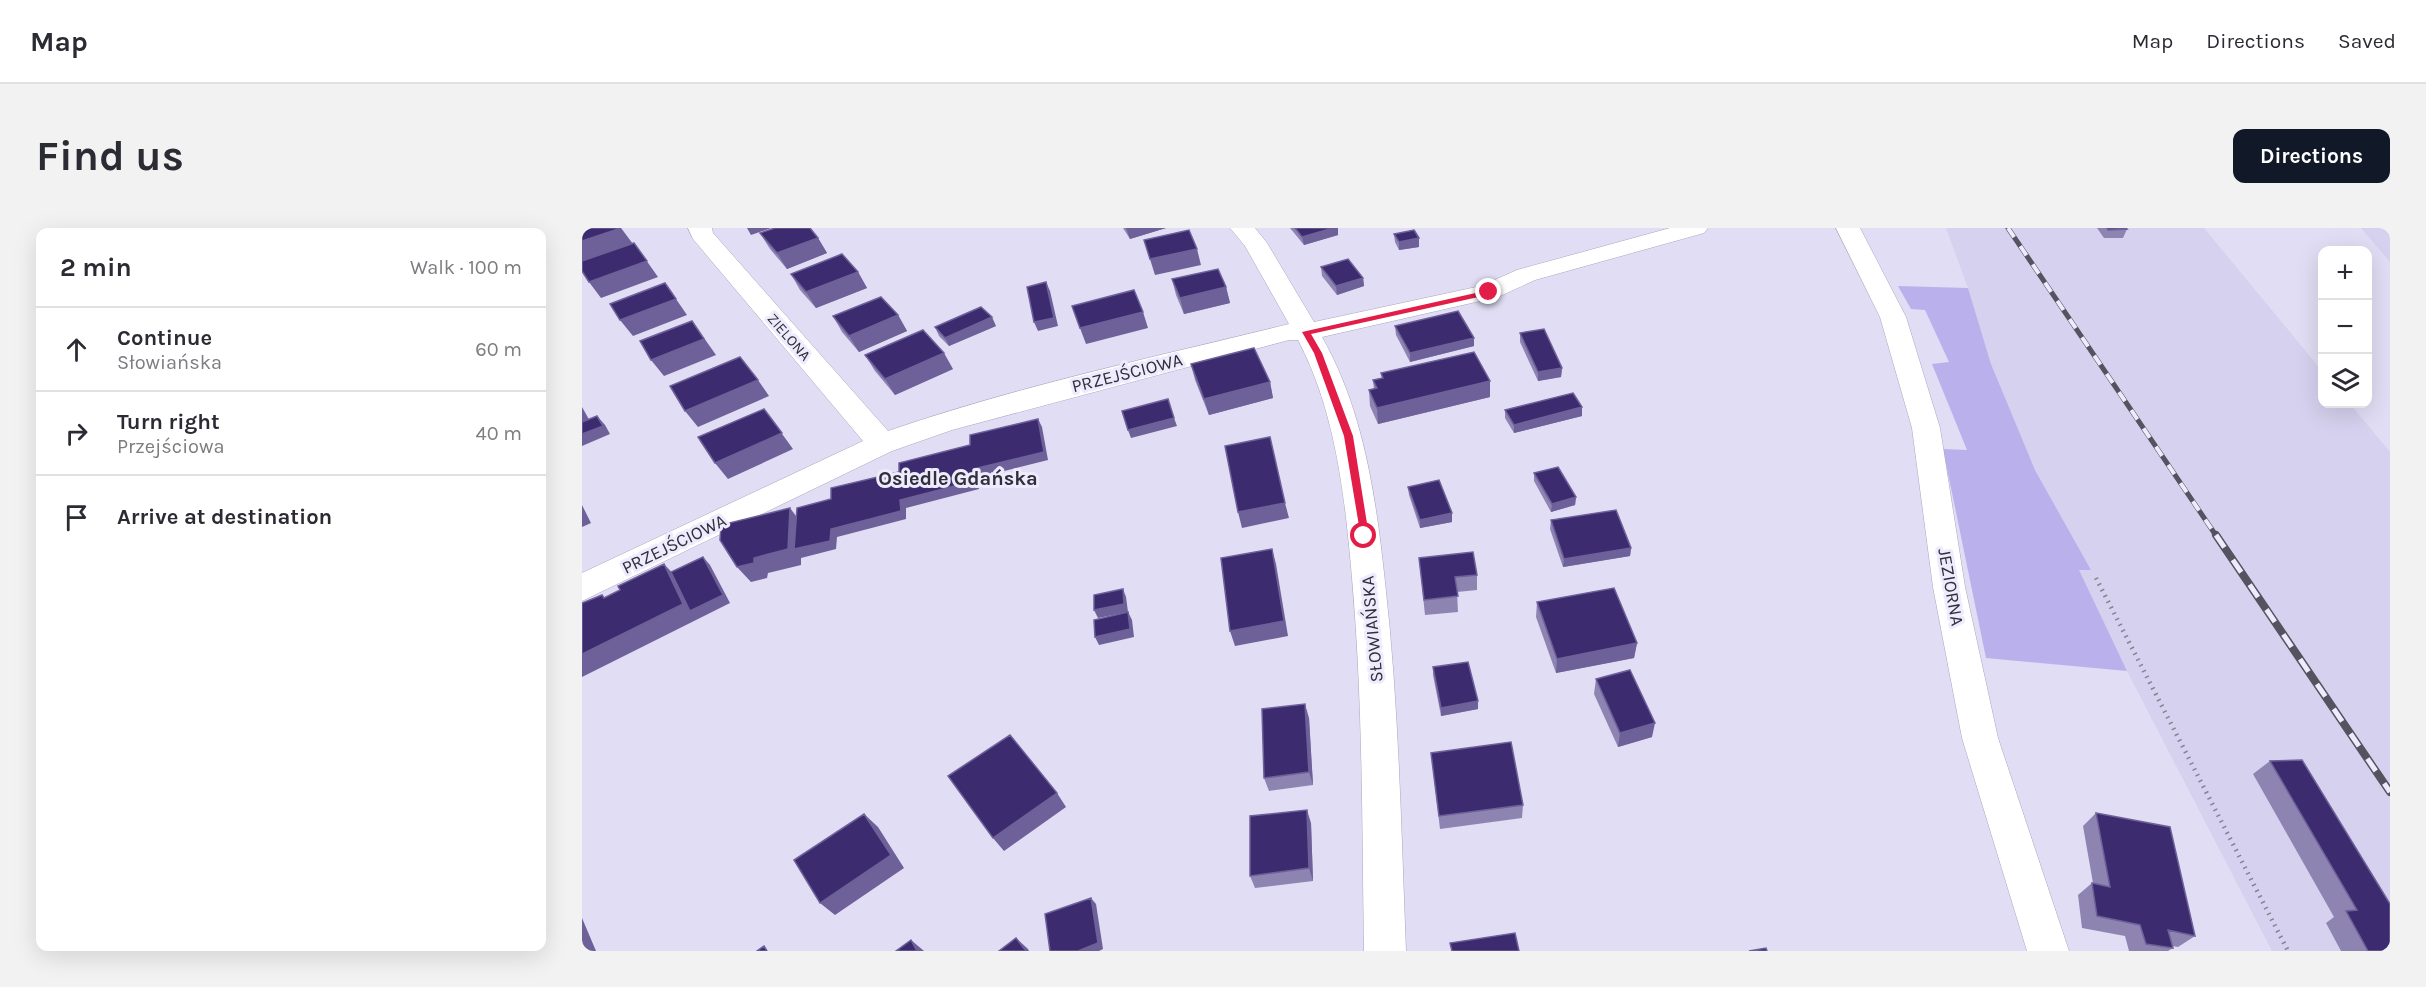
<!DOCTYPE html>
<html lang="en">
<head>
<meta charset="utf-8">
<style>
  :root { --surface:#fff; --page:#f2f2f3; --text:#2b2b33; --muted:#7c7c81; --line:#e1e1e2; --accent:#111827 }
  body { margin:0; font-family:Karla,sans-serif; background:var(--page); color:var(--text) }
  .controls { position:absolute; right:18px; top:18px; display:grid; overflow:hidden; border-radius:12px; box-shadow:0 6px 24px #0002 }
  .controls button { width:54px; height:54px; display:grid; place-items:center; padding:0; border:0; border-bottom:2px solid var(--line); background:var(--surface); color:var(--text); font:30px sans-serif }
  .stop { position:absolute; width:18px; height:18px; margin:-14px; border:4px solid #e11d48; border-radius:50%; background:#fff }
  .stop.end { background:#e11d48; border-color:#fff; box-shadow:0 2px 6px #0008 }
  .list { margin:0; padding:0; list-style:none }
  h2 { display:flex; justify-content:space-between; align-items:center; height:78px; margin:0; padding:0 24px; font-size:26px }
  h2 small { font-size:20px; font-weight:400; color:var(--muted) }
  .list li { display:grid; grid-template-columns:39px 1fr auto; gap:18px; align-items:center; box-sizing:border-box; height:84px; padding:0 24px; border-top:2px solid var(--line) }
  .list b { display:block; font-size:22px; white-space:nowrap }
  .list p { margin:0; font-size:20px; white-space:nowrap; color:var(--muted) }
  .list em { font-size:20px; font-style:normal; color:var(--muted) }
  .icon { flex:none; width:33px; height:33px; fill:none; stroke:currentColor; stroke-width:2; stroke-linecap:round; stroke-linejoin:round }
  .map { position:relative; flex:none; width:1808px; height:723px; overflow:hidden; border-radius:12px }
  header { display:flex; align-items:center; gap:36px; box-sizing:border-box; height:84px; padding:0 30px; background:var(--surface); border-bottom:2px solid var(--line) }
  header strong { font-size:28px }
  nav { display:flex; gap:33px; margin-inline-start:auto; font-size:21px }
  .intro { display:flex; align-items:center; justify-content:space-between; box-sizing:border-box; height:144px; padding:0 36px }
  h1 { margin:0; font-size:42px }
  .button { padding:15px 27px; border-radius:12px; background:var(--accent); color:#fff; font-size:21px; font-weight:700 }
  main { display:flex; gap:36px; padding:0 36px }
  aside { flex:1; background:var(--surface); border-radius:12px; box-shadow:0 6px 24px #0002 }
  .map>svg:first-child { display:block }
  .built { fill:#d5d1ee }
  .green { fill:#bab1ec }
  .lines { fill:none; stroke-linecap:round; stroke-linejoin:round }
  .minor-casing { stroke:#a9a7bd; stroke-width:1 }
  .path { stroke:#858393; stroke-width:4.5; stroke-dasharray:1.5 5; stroke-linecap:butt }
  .minor { fill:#fff; fill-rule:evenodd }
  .rail-far1-casing { stroke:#55535f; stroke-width:5 }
  .rail-casing { stroke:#55535f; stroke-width:8 }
  .rail-far1 { stroke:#edebfd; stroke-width:4; stroke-dasharray:11; stroke-linecap:butt }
  .rail { stroke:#edebfd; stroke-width:5; stroke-dasharray:15; stroke-linecap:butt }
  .wall { fill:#8e84b2 }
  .shaded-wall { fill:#6e6098 }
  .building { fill:#3d2b70; stroke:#6e6098; stroke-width:1.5 }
  .route { fill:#e11d48 }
  .labels { text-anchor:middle; stroke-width:6; stroke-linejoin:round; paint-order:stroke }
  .far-street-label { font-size:15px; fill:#313039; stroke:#edebfd }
  .street-label { font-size:18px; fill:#313039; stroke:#edebfd }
  .neighbourhood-label { font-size:20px; font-weight:bold; fill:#313039; stroke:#edebfd }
</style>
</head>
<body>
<header>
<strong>Map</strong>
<nav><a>Map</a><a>Directions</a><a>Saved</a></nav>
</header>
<div class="intro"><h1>Find us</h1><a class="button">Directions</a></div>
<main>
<aside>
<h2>2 min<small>Walk · 100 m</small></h2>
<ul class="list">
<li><svg class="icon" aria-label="ahead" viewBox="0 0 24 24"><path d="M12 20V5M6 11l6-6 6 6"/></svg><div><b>Continue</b><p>Słowiańska</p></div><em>60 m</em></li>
<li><svg class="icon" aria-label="right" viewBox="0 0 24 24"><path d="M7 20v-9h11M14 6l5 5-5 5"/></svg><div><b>Turn right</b><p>Przejściowa</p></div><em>40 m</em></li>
<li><svg class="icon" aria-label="arrive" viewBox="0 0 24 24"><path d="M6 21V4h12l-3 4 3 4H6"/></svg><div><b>Arrive at destination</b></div></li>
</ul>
</aside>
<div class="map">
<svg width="1808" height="723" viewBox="0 0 1808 723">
  <rect width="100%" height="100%" fill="#e0ddf4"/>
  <path class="built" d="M1364,0h258l118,143v33h28l40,48v499h-118l-145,-280 -49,-101h13l-56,-100 -44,-106 -23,-76z
    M1779,0h29v34z"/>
  <path class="green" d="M1316,58l70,2 23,76 44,106 56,100h-12l48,101 -141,-13 -43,-209 24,1 -35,-86 17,-2 -24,-52 -14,-1z"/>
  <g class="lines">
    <defs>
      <path id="minor" d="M106,0h24l1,5 175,198c130,-45 267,-74 401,-107l-44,-78 -15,-18h25l12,15 47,79 167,-36 36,-16 153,-42h38l-4,5 -169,47 -37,17 -176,40c42,74 54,161 63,245 14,123 16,246 21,369h-42c-2,-124 -1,-249 -12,-373 -7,-80 -16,-166 -54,-238h-9l-337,90 -60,21 -310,150v-28l281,-132 -170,-202z
        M1254,0h24l46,89 34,111 25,159 33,151 71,213h-42l-65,-213 -29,-151 -21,-159 -32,-111z"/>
    </defs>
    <use href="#minor" class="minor-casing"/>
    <path class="path" d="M1514,350l192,373"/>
    <use href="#minor" class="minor"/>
    <defs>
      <path id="rail-far1" d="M1426,0l209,309"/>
      <path id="rail" d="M1634,307l174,257"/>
    </defs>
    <use href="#rail-far1" class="rail-far1-casing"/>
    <use href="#rail" class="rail-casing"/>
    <use href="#rail-far1" class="rail-far1"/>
    <use href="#rail" class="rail"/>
  </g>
  <path class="wall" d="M541,0h43l-36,11z
    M708,0h48v7l-34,10z
    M1515,0h29l1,1 -4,9h-19z
    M178,5l58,5 9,15 -40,16 -17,-20z
    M812,6l25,13 -20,3 -4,-8z
    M739,39l42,11 1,8 -27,9 -15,-19z
    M276,44l9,16 -51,20 -16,-18 -9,-16z
    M590,51l54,8 4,16 -46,11 -8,-19z
    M316,87l9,16 -48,21 -17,-20 -9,-16z
    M414,98l-47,20 -10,-10 -4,-9z
    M813,98l79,20 -64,16 -14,-27z
    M938,105l42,35 -1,9 -23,4 -18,-39z
    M283,127l88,14 -58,26 -20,-24z
    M609,136l79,18 3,16 -64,17 -14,-35z
    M799,145l109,24 -112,27 -8,-18 -1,-16 5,-1 -1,-9 9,-2z
    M1000,179v9l-68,17 -9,-15v-8z
    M952,245l42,24 -1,8 -24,7 -17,-31z
    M826,259l44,35 -32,6 -11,-33z
    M969,292l80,28 -1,8 -67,11 -13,-38z
    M837,330l58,17v15l-20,2 1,20 -33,3z
    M955,374l100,41 -3,15 -78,15 -20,-56z
    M851,439l45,42 -37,7 -8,-41z
    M1014,451l56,58 -34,10 -24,-53z
    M727,490l4,67 -44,6 -5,-13z
    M849,525l92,52 -1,13 -82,11z
    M1688,533l120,190h-49l-15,-28 8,-6 -81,-143z
    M1514,585l99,123 -17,11 -6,-1 1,2 -5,3h-39l-4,-15 -43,-8 -4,-33 14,-12h1l-10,-57z
    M729,595l2,58 -58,7 -5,-12z"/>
  <path class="shaded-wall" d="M39,0l12,16 -51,17v-20z
    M165,0h24l-20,7z
    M544,0h40l-36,11z
    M751,0h5v7l-34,10 -2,-8z
    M236,10l9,15 -40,16 -10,-16z
    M837,10v9l-20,3v-8z
    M52,15l24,34 -57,21 -12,-16z
    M615,21l4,16 -46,10 -5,-16z
    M276,44l9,16 -51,20 -10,-16z
    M781,50l1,8 -27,9 -1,-9z
    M464,54l4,9 8,35 -20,5 -4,-9z
    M83,55l22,32 -54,21 -13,-16z
    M644,59l4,16 -46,11 -4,-16z
    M561,84l5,16 -62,16 -6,-16z
    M316,87l9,16 -48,21 -10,-16z
    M410,89l4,9 -47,20 -4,-8z
    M110,93l24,34 -52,21 -13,-16z
    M892,110v8l-64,16v-9z
    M362,125l9,16 -58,26 -10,-16z
    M980,140l-1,9 -23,4v-9z
    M176,152l11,16 -71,31 -13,-16z
    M908,153v16l-112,27 -1,-16z
    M688,154l3,16 -64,17 -5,-16z
    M0,179l9,16 -9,4z
    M1000,179v9l-68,17v-8z
    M182,181l29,40 -65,30 -13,-16z
    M15,188l8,9 5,9 -28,12v-12z
    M592,190l3,8 -46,12 -3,-8z
    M456,191l4,8 6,33 -71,18 2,11 -73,19v11l-69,18 -1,12 -35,9v7l-33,8 -1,5 -16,4 -14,-15 17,-9 36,-50 12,16 29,5 142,-60z
    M994,269l-1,8 -24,7 1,-8z
    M703,275l4,15 -47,10 -4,-16z
    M0,277l9,18 -9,4z
    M870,285v9l-32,6v-8z
    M1049,320l-1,8 -67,11 1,-8z
    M690,321l4,15 12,72 -53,10 -5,-15z
    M121,329l7,8 20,38 -148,74v-23l82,-90 15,16z
    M541,361l3,8 2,15 -30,6 -4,-8z
    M546,384l4,8 2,17 -35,8 -4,-8z
    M1055,415l-3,15 -78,15 1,-14z
    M896,473v8l-37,7v-8z
    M723,476l4,14 4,67 -4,-13z
    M1073,495l-3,14 -34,10 2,-14z
    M475,565l9,14 -62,44 -11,-13z
    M725,582l4,13 2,58 -4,-13z
    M282,586l14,13 26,41 -69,47 -15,-12z
    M509,670l5,6 7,45 -4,2h-21z
    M0,690l14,33h-14z
    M434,710l12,11 1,2h-3z
    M329,712l13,11h-7z"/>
  <path class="building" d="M0,0h39l-39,13z
    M193,0h35l8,10 -41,15 -17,-20z
    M713,0h38l-31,9z
    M1525,0h19l1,1 -19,1z
    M607,2l8,19 -47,10 -6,-19z
    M832,2l5,8 -20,4 -5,-8z
    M52,15l13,18 -58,21 -7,-11v-10z
    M260,26l16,18 -52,20 -15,-18z
    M766,31l15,19 -27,8 -15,-19z
    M636,41l8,18 -46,11 -8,-19z
    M464,54l8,36 -20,4 -7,-35z
    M83,55l11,16 -56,21 -10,-16z
    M552,62l9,22 -63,16 -8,-22z
    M299,69l17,18 -49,21 -16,-20z
    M399,79l11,10 -47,21 -10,-11z
    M876,83l16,27 -64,15 -15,-27z
    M110,93l12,18 -53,21 -11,-19z
    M962,101l18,39 -24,4 -18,-39z
    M341,102l21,23 -59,26 -20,-24z
    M672,120l16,34 -66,17 -13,-35z
    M892,124l16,29 -113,27 -8,-18 8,-2 -4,-8 10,-2 -2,-5z
    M158,129l18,23 -73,31 -15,-25z
    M991,165l9,14 -68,18 -9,-15z
    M586,171l6,19 -46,12 -6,-19z
    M182,181l18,24 -67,30 -17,-26z
    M15,188l6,10 -21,8v-12z
    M456,191l6,33 -71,17 1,12 -74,19 1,11 -70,18 -1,12 -36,8 3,-41 34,-9v-11l68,-16v-9l71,-18v-10z
    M688,209l15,66 -47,9 -13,-66z
    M976,239l18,30 -24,7 -18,-31z
    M857,252l13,33 -32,7 -12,-33z
    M208,280l-2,41 -34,9v5l-17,4 -17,-27 1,-15z
    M1034,282l15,38 -67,11 -13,-39z
    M690,321l12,72 -54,10 -9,-73z
    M891,324l4,23 -22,2 3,19 -34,4 -5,-42z
    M121,329l20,38 -33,16 -19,-39z
    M82,336l19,40 -101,50v-51l20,-8 2,3 16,-8 -2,-4z
    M1032,360l23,55 -80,16 -20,-57z
    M541,361l1,15 -30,6v-15z
    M546,384l2,17 -35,8 -1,-17z
    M886,434l10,39 -37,7 -8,-41z
    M1048,442l25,53 -35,10 -24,-54z
    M723,476l4,68 -45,6 -2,-69z
    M428,507l47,58 -64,45 -45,-62z
    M929,514l12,63 -84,11 -8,-63z
    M1720,532l88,144v47h-22l-22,-40 11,-1 -87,-149z
    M725,582l2,58 -59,8v-60z
    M1514,585l74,14 25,109 -27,-6 5,18 -27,-4 -6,-19 -43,-9 -5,-33 18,4z
    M282,586l27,41 -71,48 -26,-43z
    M509,670l7,45 -20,8h-28l-5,-37z
    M933,705l4,18h-67l-2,-8z
    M434,710l10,13h-27z
    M329,712l6,11h-21z
    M182,718l3,5h-10z
    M1184,720l1,3h-18z"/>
  <path class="route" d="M907,62l3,4 -181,40 11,19 31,83 16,100 -5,3 -3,-1 -17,-102 -30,-83 -12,-21z"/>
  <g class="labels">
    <g class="far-street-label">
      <text transform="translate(207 109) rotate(49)" y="5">ZIELONA</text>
    </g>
    <g class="street-label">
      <text transform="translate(545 145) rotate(-14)" y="6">PRZEJŚCIOWA</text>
      <text transform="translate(92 316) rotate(-26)" y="6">PRZEJŚCIOWA</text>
      <text transform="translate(1369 359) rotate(80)" y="6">JEZIORNA</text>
      <text transform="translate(790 401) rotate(-95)" y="6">SŁOWIAŃSKA</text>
    </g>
    <g class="neighbourhood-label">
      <text x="376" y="257">Osiedle Gdańska</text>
    </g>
  </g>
</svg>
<div class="controls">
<button>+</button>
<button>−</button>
<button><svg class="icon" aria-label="layers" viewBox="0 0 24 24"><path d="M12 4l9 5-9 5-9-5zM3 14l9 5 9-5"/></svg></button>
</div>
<div class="stop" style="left:782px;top:308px"></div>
<div class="stop end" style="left:907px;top:64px"></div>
</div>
</main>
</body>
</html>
